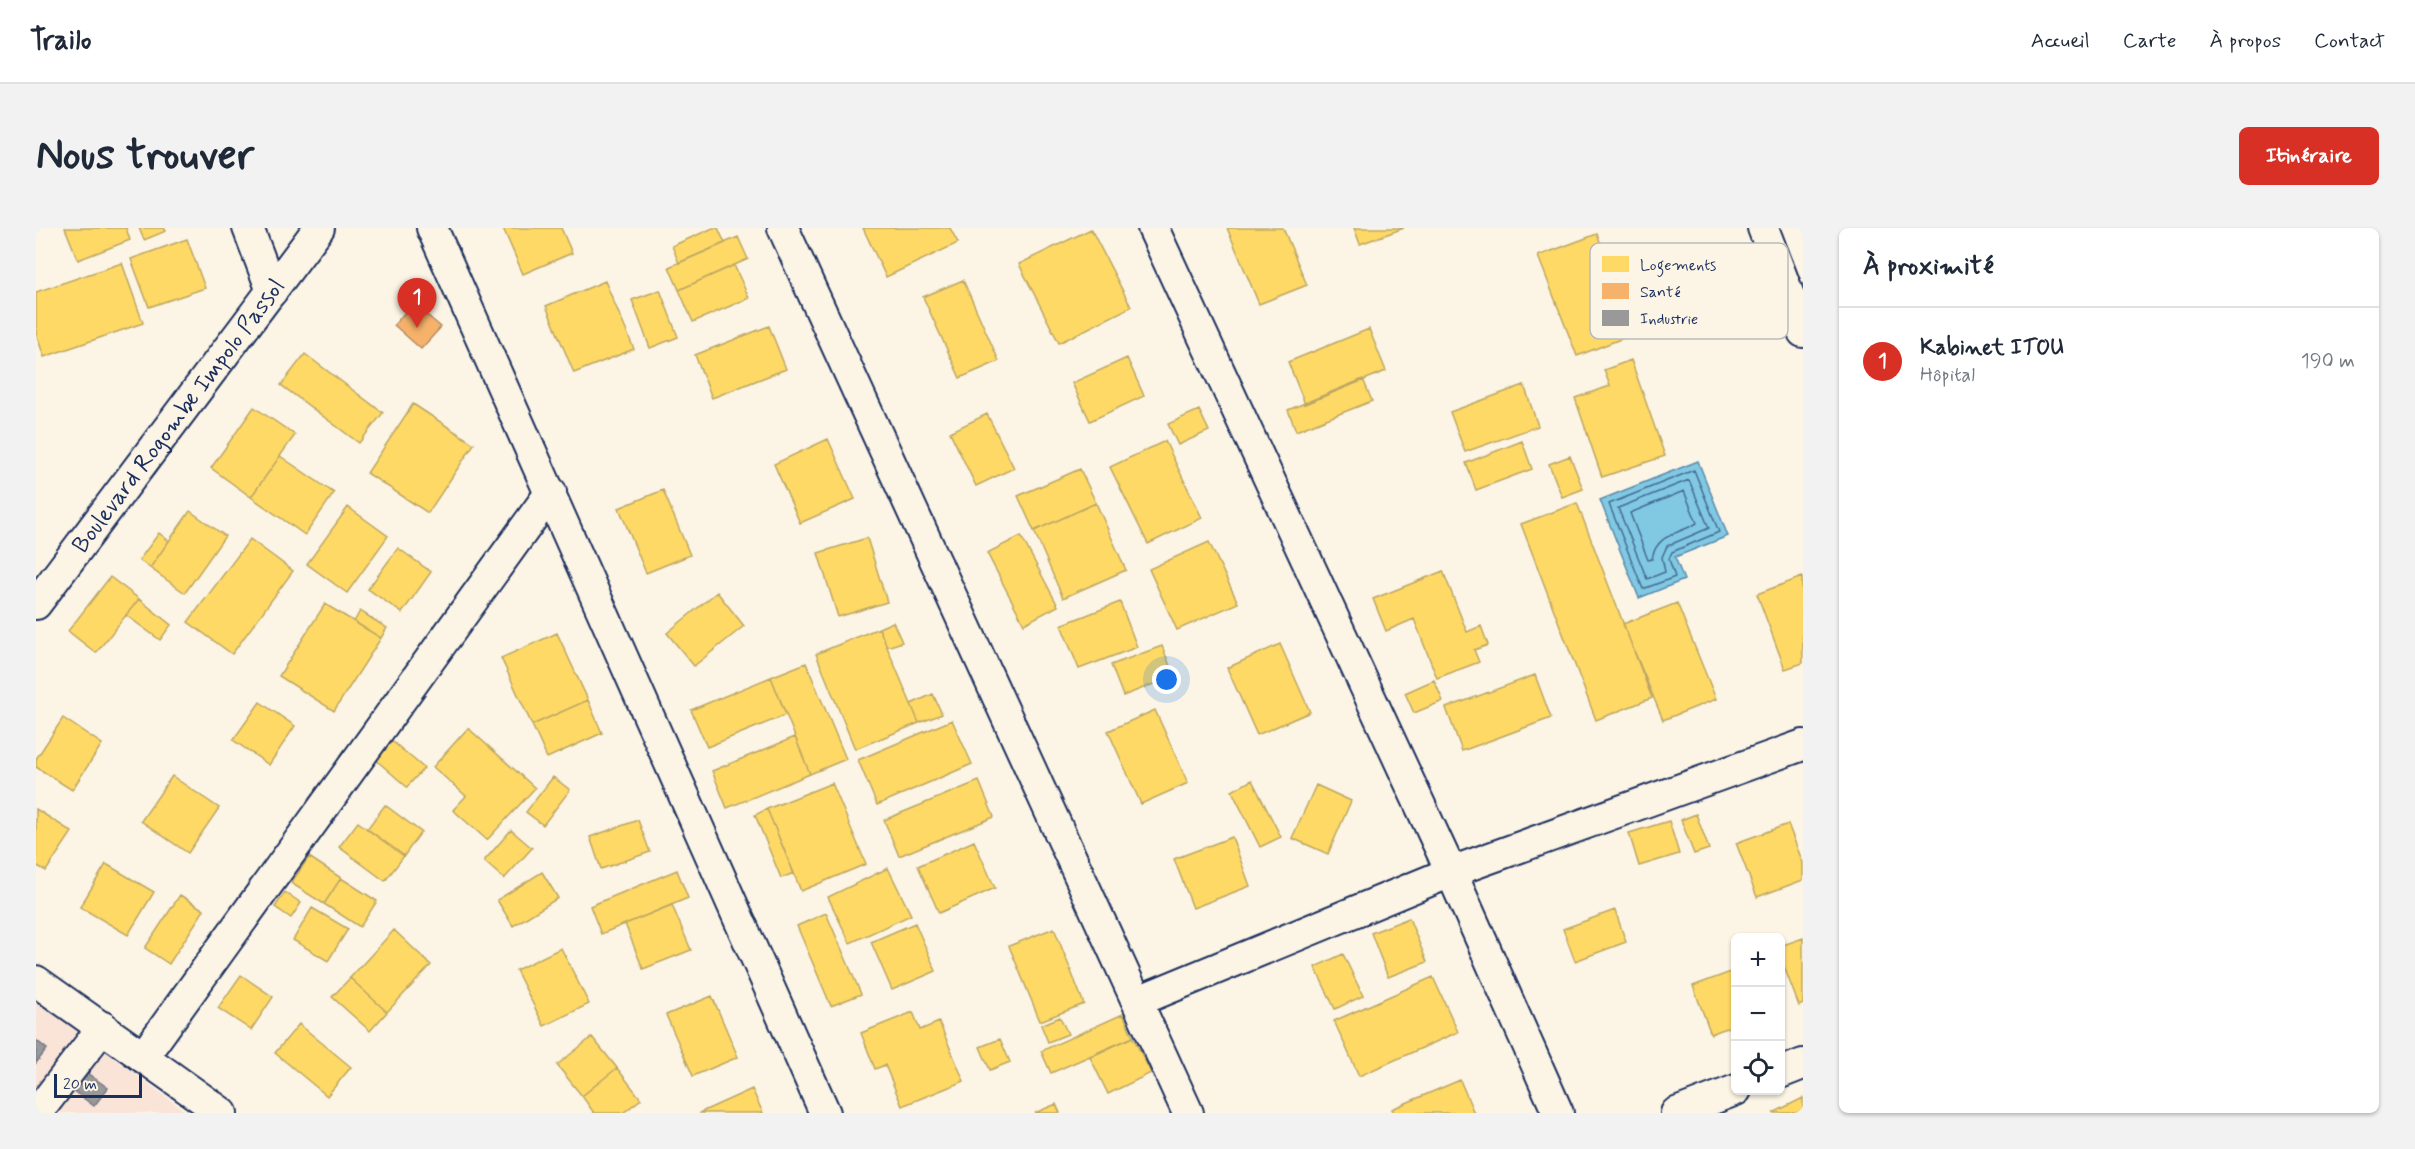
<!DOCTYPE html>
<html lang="fr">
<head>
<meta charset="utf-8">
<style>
  :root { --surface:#fff; --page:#f2f2f3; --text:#1f2937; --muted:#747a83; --line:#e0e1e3; --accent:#d93025 }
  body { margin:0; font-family:Mynerve,sans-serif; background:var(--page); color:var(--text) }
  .controls { position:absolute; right:18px; bottom:18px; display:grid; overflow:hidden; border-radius:9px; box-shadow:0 2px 4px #0004 }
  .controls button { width:54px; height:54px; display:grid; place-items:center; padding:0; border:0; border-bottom:2px solid var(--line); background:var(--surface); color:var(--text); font:30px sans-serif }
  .scale { position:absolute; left:18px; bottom:15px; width:88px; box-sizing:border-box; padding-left:6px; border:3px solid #1b2f5e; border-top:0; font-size:16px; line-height:21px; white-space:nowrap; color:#1b2f5e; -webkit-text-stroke:4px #fcf5e5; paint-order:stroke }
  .you { position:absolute; left:1131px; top:452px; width:21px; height:21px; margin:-15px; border:4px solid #fff; border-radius:50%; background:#1a73e8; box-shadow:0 0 0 9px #1a73e833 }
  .badge { display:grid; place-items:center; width:39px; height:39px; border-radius:50%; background:var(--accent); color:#fff; font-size:20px; font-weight:700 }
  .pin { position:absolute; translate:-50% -50px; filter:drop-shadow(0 2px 3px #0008) }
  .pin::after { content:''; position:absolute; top:32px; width:21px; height:18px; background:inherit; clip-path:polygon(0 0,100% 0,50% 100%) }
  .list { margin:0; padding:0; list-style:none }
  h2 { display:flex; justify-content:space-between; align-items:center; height:78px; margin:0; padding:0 24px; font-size:26px }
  h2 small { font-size:20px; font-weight:400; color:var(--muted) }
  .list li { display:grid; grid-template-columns:39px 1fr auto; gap:18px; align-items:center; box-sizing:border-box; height:108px; padding:0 24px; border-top:2px solid var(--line) }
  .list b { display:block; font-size:22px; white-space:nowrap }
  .list p { margin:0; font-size:20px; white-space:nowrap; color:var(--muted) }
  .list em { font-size:20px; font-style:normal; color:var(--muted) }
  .icon { flex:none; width:33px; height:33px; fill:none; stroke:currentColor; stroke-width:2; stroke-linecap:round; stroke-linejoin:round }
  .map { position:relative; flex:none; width:1767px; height:885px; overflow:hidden; border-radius:9px }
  header { display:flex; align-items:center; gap:36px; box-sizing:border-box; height:84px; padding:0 30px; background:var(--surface); border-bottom:2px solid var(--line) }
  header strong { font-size:28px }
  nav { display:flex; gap:33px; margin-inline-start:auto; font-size:21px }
  .intro { display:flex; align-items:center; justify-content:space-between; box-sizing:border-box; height:144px; padding:0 36px }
  h1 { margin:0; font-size:42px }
  .button { padding:15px 27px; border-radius:9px; background:var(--accent); color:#fff; font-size:21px; font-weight:700 }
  main { display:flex; gap:36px; padding:0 36px }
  aside { flex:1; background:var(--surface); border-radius:9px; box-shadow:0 2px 4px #0004 }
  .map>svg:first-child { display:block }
  .built { fill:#fae3d7 }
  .water { fill:#81c8e2; stroke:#588bad; stroke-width:1.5 }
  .homes { fill:#ffd966; stroke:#bba664; stroke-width:1.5 }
  .health { fill:#f6b26b; stroke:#b48b67; stroke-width:1.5 }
  .industry { fill:#999; stroke:#737987; stroke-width:1.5 }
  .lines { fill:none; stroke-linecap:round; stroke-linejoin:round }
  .shore { stroke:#446c93; stroke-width:1.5 }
  .minor-casing { stroke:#1b2f5e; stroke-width:34 }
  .minor { stroke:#fcf5e5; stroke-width:30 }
  .labels { text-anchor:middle; stroke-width:6; stroke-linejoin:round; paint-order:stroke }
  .street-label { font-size:24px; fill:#1b2f5e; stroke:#fcf5e5 }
  .key { fill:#fcf5e5; stroke:#b8babc; stroke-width:1.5 }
  .key-label { font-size:16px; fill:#1b2f5e }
</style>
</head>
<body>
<header>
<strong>Trailo</strong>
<nav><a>Accueil</a><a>Carte</a><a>À propos</a><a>Contact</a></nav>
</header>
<div class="intro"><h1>Nous trouver</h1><a class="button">Itinéraire</a></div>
<main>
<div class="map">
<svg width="1767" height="885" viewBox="0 0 1767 885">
  <rect width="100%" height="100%" fill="#fcf5e5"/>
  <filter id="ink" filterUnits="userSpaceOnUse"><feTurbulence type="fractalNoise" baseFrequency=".0167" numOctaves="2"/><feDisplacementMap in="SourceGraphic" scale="12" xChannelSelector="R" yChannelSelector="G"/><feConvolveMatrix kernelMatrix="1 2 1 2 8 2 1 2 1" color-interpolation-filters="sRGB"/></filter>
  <g filter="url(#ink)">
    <path class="built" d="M0,772l152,113h-152z"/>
    <path class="water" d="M1662,233l30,75 -53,21 9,23 -45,18 -39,-98z"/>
    <path class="homes" d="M29,0h61l4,12 -52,20z
      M103,0h25l2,3 -22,9z
      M467,0h58l11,25 -49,21z
      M677,0h5l7,15 -46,20 -7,-17z
      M827,0h87l8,15 -72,34z
      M1191,0h56l24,57 -48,19z
      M1318,0h50l-44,16z
      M1055,1l40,78 -72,36 -40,-79z
      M1561,6l39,99 -59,23 -39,-100z
      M702,9l10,22 -69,31 -10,-23z
      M151,11l18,49 -56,19 -18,-48z
      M86,35l21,60 -99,34 -8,-24v-41z
      M698,37l15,33 -56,24 -14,-32z
      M927,52l36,81 -39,17 -37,-81z
      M569,53l29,68 -60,24 -28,-67z
      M624,62l18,47 -28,11 -18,-48z
      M733,98l17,43 -74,29 -17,-43z
      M1333,101l17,42 -81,33 -17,-42z
      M269,126l78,59 -24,30 -78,-58z
      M1091,130l17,38 -54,25 -18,-38z
      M1595,132l34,96 -63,21 -27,-79 35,-12 -6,-16z
      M1327,151l9,22 -76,30 -8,-21z
      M1488,157l14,41 -73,26 -15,-40z
      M377,176l61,40 -46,69 -61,-40z
      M218,179l41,28 -44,62 -40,-29z
      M1163,182l10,21 -31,14 -10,-21z
      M951,186l27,54 -38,18 -26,-54z
      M792,211l27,60 -55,24 -26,-59z
      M1129,213l37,77 -54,26 -38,-77z
      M1486,213l10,28 -56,21 -10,-27z
      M244,228l54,37 -29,42 -54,-38z
      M1534,228l13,33 -21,8 -13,-33z
      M1044,241l16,34 -62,28 -16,-35z
      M627,262l27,65 -44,18 -27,-65z
      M1060,275l30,67 -63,28 -29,-67z
      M1541,275l75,195 -56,22 -75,-196z
      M312,279l40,29 -41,57 -40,-29z
      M154,283l35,25 -40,57 -35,-25z
      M123,305l10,8 -19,27 -11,-8z
      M985,308l37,70 -34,18 -37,-71z
      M831,310l20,64 -49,15 -20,-64z
      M214,311l43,32 -61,83 -44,-32z
      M1173,314l29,61 -61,27 -28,-61z
      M362,320l33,24 -29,41 -34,-24z
      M1407,343l24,61 14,-6 7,19 -14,5 5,12 -42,16 -23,-59 -28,12 -13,-32z
      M74,349l29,22 -43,54 -28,-22z
      M1766,349l1,86 -18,6 -28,-75z
      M681,364l27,34 -50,40 -27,-33z
      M103,371l32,26 -11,15 -34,-25z
      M1084,374l17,45 -58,22 -18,-44z
      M1641,375l39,96 -53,21 -40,-96z
      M289,376l56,34 -47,73 -55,-35z
      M324,383l27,17 -6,10 -27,-16z
      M857,394l9,20 -15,5 -8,-19z
      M843,400l40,95 -64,26 -39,-95z
      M521,405l31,67 -56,25 -31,-67z
      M1244,416l30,68 -53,23 -30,-67z
      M1126,418l12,30 -51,20 -12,-31z
      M770,435l40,96 -36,15 -39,-97z
      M1499,447l16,43 -89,33 -16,-43z
      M735,449l15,38 -79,32 -16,-37z
      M1398,452l9,21 -29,12 -9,-20z
      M897,466l9,20 -23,9 -8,-19z
      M552,472l14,33 -55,25 -15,-33z
      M224,474l35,24 -26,39 -36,-25z
      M1119,482l33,73 -47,21 -33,-73z
      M27,490l39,26 -30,46 -36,-23v-8z
      M916,492l20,44 -95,41 -19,-45z
      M432,500l67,60 -48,52 -34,-30 13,-14 -33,-29z
      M759,509l15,37 -83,34 -15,-37z
      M356,513l32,27 -17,19 -31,-27z
      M136,548l47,32 -31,45 -47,-32z
      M517,549l17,13 -27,35 -17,-13z
      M1216,552l29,57 -21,10 -28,-56z
      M943,553l15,36 -95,39 -15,-36z
      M796,555l34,81 -65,27 -34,-82z
      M1280,557l35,16 -23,53 -36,-16z
      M349,577l36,27 -17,24 -37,-27z
      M0,581l36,23 -26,39 -10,-6z
      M731,581l27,64 -13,5 -26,-63z
      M1660,586l13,35 -15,5 -13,-34z
      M602,592l12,32 -49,17 -11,-32z
      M1633,593l10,33 -40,12 -10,-33z
      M322,594l46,34 -19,25 -46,-34z
      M1752,596l15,39v17l-46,17 -21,-54z
      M475,602l21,18 -28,31 -20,-18z
      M1196,609l18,49 -57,22 -19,-49z
      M938,613l21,47 -56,25 -21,-47z
      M273,629l32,21 -17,26 -33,-21z
      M70,636l48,28 -26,43 -48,-28z
      M852,640l23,47 -61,28 -22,-46z
      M641,642l11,28 -87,36 -11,-28z
      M506,644l16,26 -45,28 -16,-26z
      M305,650l36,23 -17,26 -36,-23z
      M249,664l16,11 -10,15 -16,-11z
      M144,667l24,15 -35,54 -24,-16z
      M636,677l19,45 -48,19 -18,-45z
      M276,680l36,21 -20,32 -35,-21z
      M1579,682l11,32 -51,19 -12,-32z
      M790,685l35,81 -30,12 -34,-80z
      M1373,690l18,44 -39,15 -17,-44z
      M879,695l21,48 -44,19 -21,-48z
      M1018,700l30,76 -44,17 -31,-75z
      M358,702l37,35 -44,47 -37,-34z
      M1767,710v66l-4,2 -19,-50v-10z
      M525,720l28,56 -45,22 -28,-56z
      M1307,726l20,42 -28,13 -20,-42z
      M1700,742v54l-25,10 -18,-48z
      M205,747l32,22 -22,33 -33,-22z
      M1397,749l25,55 -99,44 -25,-55z
      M314,750l37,34 -17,19 -38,-34z
      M676,768l26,61 -45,19 -27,-61z
      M877,784l7,18 19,-8 25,59 -62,25 -17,-41 -10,4 -14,-36z
      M1087,786l10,23 -82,36 -10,-22z
      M1024,789l8,17 -20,8 -7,-17z
      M263,796l52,43 -24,29 -52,-43z
      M556,809l25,31 -35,28 -25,-31z
      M1097,809l18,36 -43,21 -18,-37z
      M964,811l10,23 -20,8 -10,-23z
      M581,840l24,31 -18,14h-29l-12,-17z
      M1424,852l14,33h-80l-2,-4z
      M716,861l11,24h-64z
      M1767,870v15h-30z
      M1020,876l4,9h-25z"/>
    <path class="health" d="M377,75l28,24 -20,22 -27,-24z"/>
    <path class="industry" d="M0,812l11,9 -11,14z
      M51,845l21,15 -14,18 -20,-15z"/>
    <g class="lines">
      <path class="shore" d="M1658,242l25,62 -47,20 -3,7 6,18 -32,12 -34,-85z
        M1653,252l20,48 -42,18 -5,11 3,15 -18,7 -29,-71z
        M1648,263l13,32c-18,11 -41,11 -45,36l-4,1 -18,-47z"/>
      <defs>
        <g id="minor">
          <path d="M212,0l24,63"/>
          <path d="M396,0l393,885"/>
          <path d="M747,0l405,885"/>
          <path d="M1117,0l298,644 107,241"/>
          <path d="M1727,0l40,104"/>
          <path id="s1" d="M0,376l283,-376"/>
          <path d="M0,753l186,132"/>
          <path d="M1102,773l313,-129 352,-127"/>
          <path d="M107,829l408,-565"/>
          <path d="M1744,845l23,-9"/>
          <path d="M1,885l66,-86"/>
          <path d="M1640,885l60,-23"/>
        </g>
      </defs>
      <use href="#minor" class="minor-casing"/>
      <use href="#minor" class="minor"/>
    </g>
  </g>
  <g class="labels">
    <g class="street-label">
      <text dy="8" stroke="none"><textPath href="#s1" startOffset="236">Boulevard Rogombe Impolo Passol</textPath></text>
    </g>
  </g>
  <rect x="1554" y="15" width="198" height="96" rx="9" class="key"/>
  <rect x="1566" y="28" width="27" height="16" fill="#ffd966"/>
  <rect x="1566" y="55" width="27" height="16" fill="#f6b26b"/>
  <rect x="1566" y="82" width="27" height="16" fill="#999"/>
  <g class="key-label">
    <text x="1604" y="42">Logements</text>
    <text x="1604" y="69">Santé</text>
    <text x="1604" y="96">Industrie</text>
  </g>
</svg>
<div class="controls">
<button>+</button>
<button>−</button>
<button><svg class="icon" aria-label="locate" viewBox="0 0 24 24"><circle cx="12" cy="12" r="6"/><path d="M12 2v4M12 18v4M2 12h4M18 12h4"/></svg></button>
</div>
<div class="scale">20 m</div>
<div class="you"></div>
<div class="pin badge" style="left:381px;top:100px">1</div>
</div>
<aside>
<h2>À proximité<small></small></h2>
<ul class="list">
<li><span class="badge">1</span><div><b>Kabinet ITOU</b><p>Hôpital</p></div><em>190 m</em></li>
</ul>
</aside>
</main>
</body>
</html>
